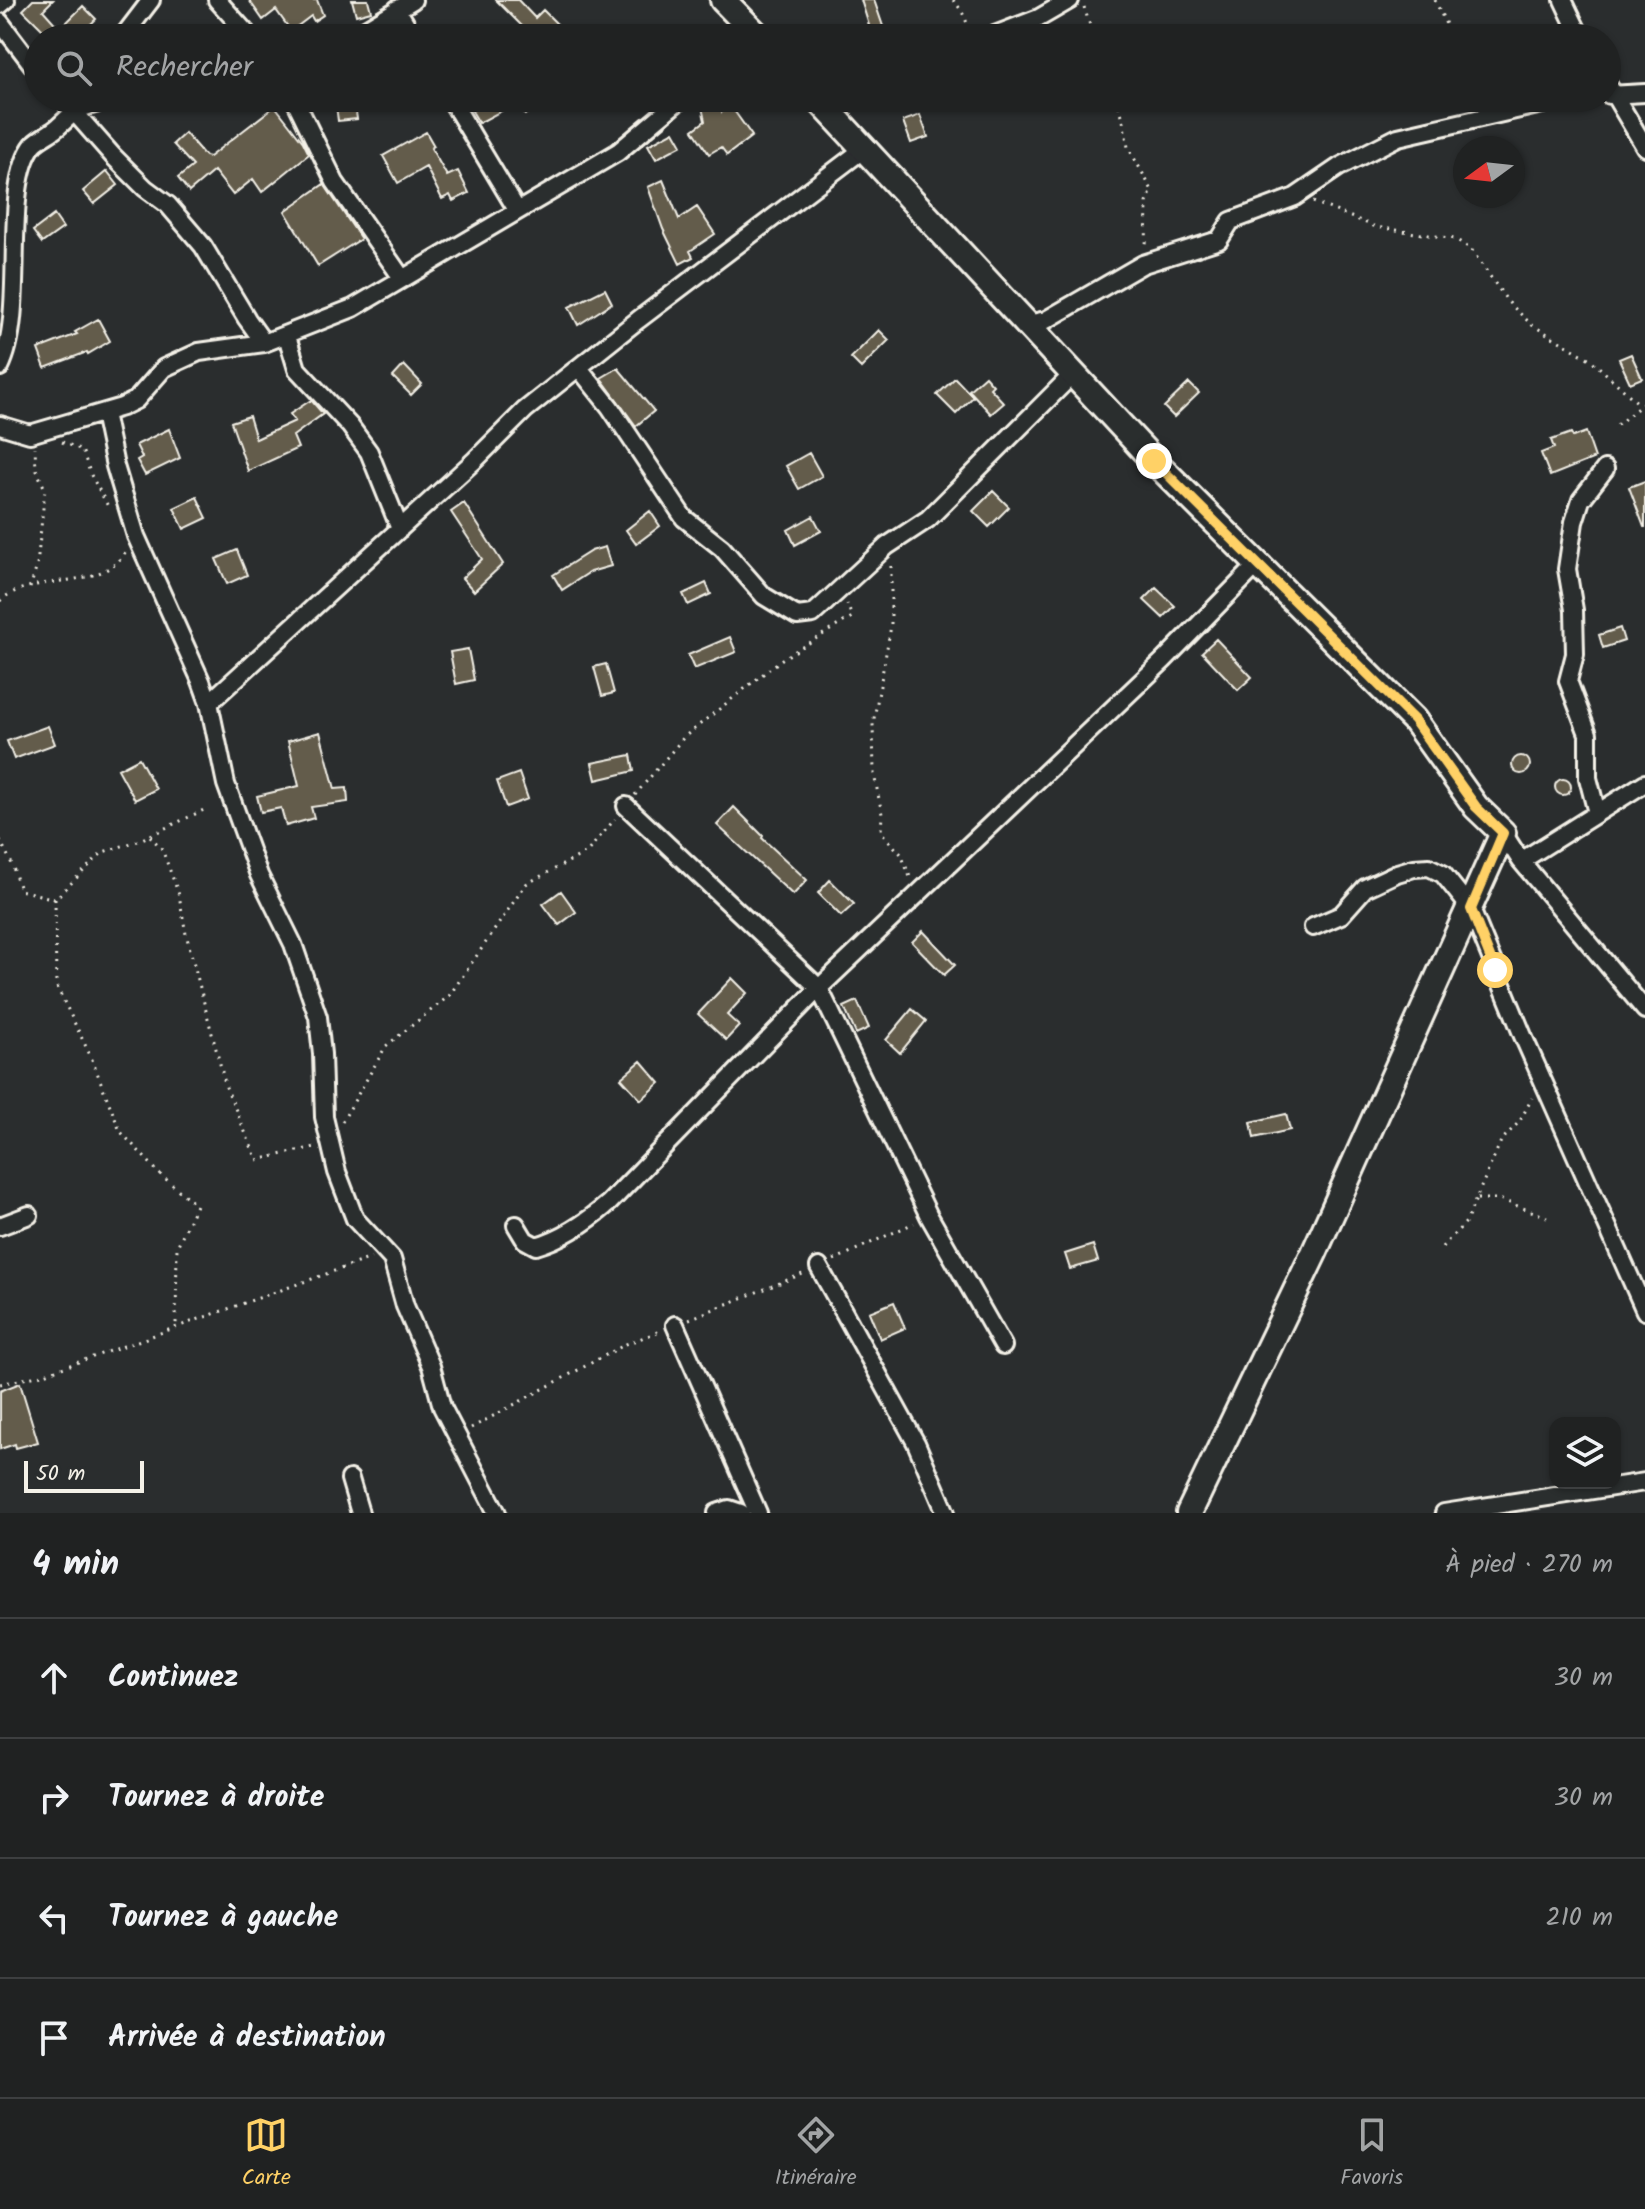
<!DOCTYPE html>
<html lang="fr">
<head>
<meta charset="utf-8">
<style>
  :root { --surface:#202222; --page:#2d2f2f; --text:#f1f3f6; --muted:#a2a4a5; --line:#3d3f40; --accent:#ffd166 }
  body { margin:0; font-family:Kalam,sans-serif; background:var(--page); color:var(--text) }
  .controls { position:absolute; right:24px; bottom:24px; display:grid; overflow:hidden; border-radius:16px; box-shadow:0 2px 6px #0004 }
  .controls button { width:72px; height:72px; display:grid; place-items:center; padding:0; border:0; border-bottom:2px solid var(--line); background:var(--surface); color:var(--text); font:40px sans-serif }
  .compass { position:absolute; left:1453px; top:136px; width:72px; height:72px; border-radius:50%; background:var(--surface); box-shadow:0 2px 6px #0004; rotate:255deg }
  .scale { position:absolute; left:24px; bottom:20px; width:120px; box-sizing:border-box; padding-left:8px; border:4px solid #f4f1e8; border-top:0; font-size:22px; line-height:28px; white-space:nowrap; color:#f4f1e8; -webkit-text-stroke:6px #2a2d2e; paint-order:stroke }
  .stop { position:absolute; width:24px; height:24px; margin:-18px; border:6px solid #ffd166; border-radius:50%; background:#fff }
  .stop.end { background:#ffd166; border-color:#fff; box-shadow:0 2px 8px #0008 }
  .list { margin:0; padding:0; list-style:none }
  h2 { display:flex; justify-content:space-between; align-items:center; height:104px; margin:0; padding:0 32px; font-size:34px }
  h2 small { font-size:26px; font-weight:400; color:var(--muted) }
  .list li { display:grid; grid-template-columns:52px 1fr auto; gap:24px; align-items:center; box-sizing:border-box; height:120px; padding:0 32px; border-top:2px solid var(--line) }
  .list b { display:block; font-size:30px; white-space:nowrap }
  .list em { font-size:26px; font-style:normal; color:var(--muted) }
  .icon { flex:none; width:44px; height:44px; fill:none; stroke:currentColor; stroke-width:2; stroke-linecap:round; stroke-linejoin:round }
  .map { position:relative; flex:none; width:1645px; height:1513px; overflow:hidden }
  .search { position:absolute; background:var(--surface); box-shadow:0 2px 6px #0004; left:24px; right:24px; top:24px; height:88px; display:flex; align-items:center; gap:20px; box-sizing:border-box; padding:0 28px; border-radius:44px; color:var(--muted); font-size:30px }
  .sheet { height:584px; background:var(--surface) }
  nav { display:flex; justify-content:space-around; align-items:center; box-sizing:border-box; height:112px; border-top:2px solid var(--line); background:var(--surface); font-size:22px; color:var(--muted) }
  nav a { display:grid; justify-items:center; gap:4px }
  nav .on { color:var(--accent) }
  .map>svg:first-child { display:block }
  .building { fill:#635c4c; stroke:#f4f1e8; stroke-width:2 }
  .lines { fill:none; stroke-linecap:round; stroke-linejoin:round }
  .street-casing { stroke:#f4f1e8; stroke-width:22 }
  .secondary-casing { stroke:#f4f1e8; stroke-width:30 }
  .path { stroke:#f4f1e8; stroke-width:3; stroke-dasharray:2 6; stroke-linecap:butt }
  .street { stroke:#2a2d2e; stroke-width:16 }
  .secondary { stroke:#2a2d2e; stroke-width:24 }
  .route { stroke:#ffd166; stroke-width:10 }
</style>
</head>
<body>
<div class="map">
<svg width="1645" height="1513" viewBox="0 0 1645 1513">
  <rect width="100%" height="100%" fill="#2a2d2e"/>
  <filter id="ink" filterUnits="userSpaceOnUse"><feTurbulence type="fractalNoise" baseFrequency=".0125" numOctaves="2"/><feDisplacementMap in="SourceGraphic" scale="16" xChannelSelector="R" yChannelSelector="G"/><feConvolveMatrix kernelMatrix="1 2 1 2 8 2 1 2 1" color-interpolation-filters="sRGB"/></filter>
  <g filter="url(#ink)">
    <path class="building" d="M33,0h20l-10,10 17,19 23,-23 13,13 -19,19h-26l-28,-28z
      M249,0h68l6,15 -9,6 -3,-5 -20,15 -15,-21 -13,10z
      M352,0h16l3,11 -15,4z
      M496,0h22l17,18 8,-8 20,20 -9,8h-17l-8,-8 -2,1z
      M861,0h13l13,38h-14z
      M335,98h19l3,21 -19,2z
      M493,98h35l7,10 -10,7 -9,-12 -37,20 -7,-12z
      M718,98l4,14 8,-7 22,31 -25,19 -6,-8 -12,7 -16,-24 12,-9 -4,-19z
      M275,106l28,36 6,12 -47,38 -9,-13 -20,16 -19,-24 -25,21 -11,-14 15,-12 -20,-22 12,-11 20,23 4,1z
      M920,115l8,22 -17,6 -8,-22z
      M674,131l8,14 -26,14 -8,-14z
      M426,132l8,14 -3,2 16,28 11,-5 11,22 -16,8 -3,-6 -8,4 -16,-32 -28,16 -15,-27z
      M107,171l11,14 -24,19 -11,-13z
      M663,180l16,39 18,-12 18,27 -25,17 3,6 -13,7 -17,-35 -15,-42z
      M324,184l37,55 -43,27 -33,-55z
      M54,215l9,13 -21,15 -9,-12z
      M605,289l7,14 -34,22 -9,-18z
      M98,319l12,22 -22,13 -1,-2 -42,16 -7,-19 39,-15 -2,-2z
      M879,330l10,10 -28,28 -10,-10z
      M1631,354l11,24 -12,5 -11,-24z
      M404,365l18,19 -11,11 -18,-18z
      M618,368l36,43 -18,15 -35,-48z
      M985,376l8,9 -3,3 14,15 -13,11 -22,-24z
      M955,378l18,19 -17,17 -19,-19z
      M1189,383l10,10 -25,24 -10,-10z
      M311,400l12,14 -30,22 5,12 -50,23 -17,-49 18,-6 7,23 39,-18 -5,-7z
      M169,429l11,29 -35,17 -8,-15 5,-3 -6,-12z
      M1586,432l9,26 -45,18 -9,-23 13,-5 -3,-8 20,-7 2,4z
      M809,453l13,23 -23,13 -13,-23z
      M1645,481v46h-1l-15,-40z
      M993,491l16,16 -20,20 -16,-16z
      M197,497l10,21 -23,11 -10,-21z
      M464,503l39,61 -29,27 -12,-13 20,-19 -31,-47z
      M650,511l10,15 -24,18 -10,-14z
      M813,516l8,15 -26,14 -7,-15z
      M605,547l6,19 -21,6 -28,18 -9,-15 38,-24z
      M237,550l10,25 -20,9 -11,-25z
      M706,583l5,11 -23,11 -5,-11z
      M1156,588l19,18 -12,12 -19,-18z
      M1620,628l4,13 -21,7 -4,-13z
      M730,637l6,15 -42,17 -6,-14z
      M1216,639l36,38 -14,13 -36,-38z
      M468,649l6,31 -18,4 -6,-32z
      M606,664l8,29 -12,3 -8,-29z
      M48,726l7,18 -41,15 -7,-18z
      M320,732l15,57 12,-1 1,14 -37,5 3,11 -28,8 -5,-18 -20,4 -4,-16 42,-10 -11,-45z
      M631,755l3,16 -38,9 -4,-17z
      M1512 765a9 9 0 1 1 18 0a9 9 0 1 1-18 0Z
      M139,758l17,31 -21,11 -17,-31z
      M519,773l9,26 -22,8 -9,-26z
      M1555 787a8 8 0 1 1 16 0a8 8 0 1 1-16 0Z
      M734,807l29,29 -1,2 45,42 -14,15 -76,-70z
      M830,880l24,24 -13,12 -23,-23z
      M561,891l15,21 -17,13 -16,-21z
      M923,931l32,34 -11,10 -32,-33z
      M732,978l15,15 -20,22 12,11 -13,14 -28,-26z
      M857,1001l12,27 -13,6 -12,-27z
      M912,1009l14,12 -26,32 -14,-13z
      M641,1061l19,22 -19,17 -20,-22z
      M1286,1114l4,16 -36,8 -3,-16z
      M1093,1245l5,16 -28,8 -5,-15z
      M894,1302l11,26 -25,11 -11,-27z
      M20,1383l18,59 -22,6 -1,-4 -15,5v-58z"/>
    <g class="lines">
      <defs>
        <path id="street" d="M217,0l34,38
          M1563,0l18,38
          M0,5l6,-5
          M397,9l17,29
          M0,22l38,50
          M122,38l29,-38
          M351,38l62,-38
          M987,38l52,-20 31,-18
          M1607,83l38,64
          M1609,95l36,-2
          M62,98l51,58 32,32 23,17 35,41 44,73 17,24
          M294,98l41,84 67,96
          M450,98l67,112
          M1028,324l18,-4 97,-56 76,-24 12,-19 64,-24 44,-30 59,-30 170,-39
          M287,336l10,33 53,57 19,26 31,77
          M0,367c28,-55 0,-181 34,-223 7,-7 18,-11 25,-18 16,-14 14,-16 36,-22
          M579,368l31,39 74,111 38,30 42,48 33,20 16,-2 74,-68 41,-27 146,-146
          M104,413l11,53 21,70 65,145 8,22 17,81 33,91 34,69 25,73 4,37 2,63 13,55 18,47 37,40 13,47 26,60 11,41 55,106
          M0,425l30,9 92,-27 14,-7 28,-32 35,-16 65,-9 89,-35 265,-156 64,-54
          M209,703l266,-243 50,-50 113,-90 227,-172
          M626,806l193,182 110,228 74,130
          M1597,813l-9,-35v-44l-20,-53 7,-27 -1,-44 -7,-41 7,-47 7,-22 24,-31
          M1503,833l18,28 124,149
          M1521,861l124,-78
          M1313,927l28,-12 24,-27 32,-15 17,-5 15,-1 14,7 28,35 52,127 122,275
          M516,1225l9,15 11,6c28,-8 51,-24 73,-43l210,-215 345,-328 94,-96
          M0,1226l29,-11
          M819,1267l97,176 30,70
          M675,1325l83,188
          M350,1479l10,34
          M717,1513l12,-4 12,4
          M1444,1513l201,-31"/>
        <path id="secondary" d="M723,0l37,38
          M817,98l337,363 260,259 62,87 27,26 -189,420 -125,260"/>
      </defs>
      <use href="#street" class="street-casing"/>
      <use href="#secondary" class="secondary-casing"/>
      <path class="path" d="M953,0c10,11 16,23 16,38
        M1435,0l17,38
        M1084,7l10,31
        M1116,98l6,17 6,32 24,43 -5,13 -1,45
        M1313,202l63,25 79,12 16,10 37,53 24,23 58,34 50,46
        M1617,425l28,-23
        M62,442l20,8 9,25 19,35
        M891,566v60l-18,98 1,50 8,40 -1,18 20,22 9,23
        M30,588l7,-22 8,-77 -9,-20 -1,-22
        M0,601c33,-30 101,-8 126,-50
        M635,795l49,-58 98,-78 70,-42 -5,-13
        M150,836l12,13 17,46 7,39 40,153 31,73 58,-13
        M0,840l12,24 8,26 35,9 48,-47 35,-11 70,-33
        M55,899l1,86 35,72 29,74 40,43 36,31 -19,42 -1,81
        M342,1122l44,-76 63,-50 77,-112 61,-32 28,-33
        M1477,1199h22l48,18
        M1442,1247l24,-25 35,-81 19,-20 12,-23
        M834,1260l80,-37
        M689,1319l116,-46
        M0,1384l42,-9 329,-117
        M471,1428l155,-84 34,-13"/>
      <use href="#street" class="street"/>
      <use href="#secondary" class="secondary"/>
    </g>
  </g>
  <g class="lines" filter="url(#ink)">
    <path class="route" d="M1154,461l260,259 62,87 27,26 -32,76 24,61"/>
  </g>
</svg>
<div class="controls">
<button><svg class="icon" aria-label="layers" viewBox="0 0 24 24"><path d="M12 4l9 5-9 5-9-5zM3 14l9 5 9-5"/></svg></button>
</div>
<svg class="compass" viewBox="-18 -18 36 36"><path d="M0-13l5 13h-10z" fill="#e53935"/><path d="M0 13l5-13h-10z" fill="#a2a4a5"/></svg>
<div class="scale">50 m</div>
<div class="stop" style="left:1495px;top:970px"></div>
<div class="stop end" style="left:1154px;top:461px"></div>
<div class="search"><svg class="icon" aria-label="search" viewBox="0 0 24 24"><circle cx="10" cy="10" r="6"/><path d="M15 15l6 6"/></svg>Rechercher</div>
</div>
<section class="sheet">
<h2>4 min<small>À pied · 270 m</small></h2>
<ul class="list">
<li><svg class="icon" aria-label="ahead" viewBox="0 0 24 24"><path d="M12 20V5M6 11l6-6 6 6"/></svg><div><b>Continuez</b></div><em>30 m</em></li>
<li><svg class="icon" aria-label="right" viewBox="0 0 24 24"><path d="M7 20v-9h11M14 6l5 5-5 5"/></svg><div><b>Tournez à droite</b></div><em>30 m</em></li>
<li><svg class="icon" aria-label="left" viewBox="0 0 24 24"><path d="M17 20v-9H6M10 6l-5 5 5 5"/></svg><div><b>Tournez à gauche</b></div><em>210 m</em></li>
<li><svg class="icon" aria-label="arrive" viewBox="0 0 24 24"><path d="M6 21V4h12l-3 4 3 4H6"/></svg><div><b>Arrivée à destination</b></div></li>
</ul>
</section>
<nav>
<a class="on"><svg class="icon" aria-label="map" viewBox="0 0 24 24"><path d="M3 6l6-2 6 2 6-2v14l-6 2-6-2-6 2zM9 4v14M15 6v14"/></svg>Carte</a>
<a><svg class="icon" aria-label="directions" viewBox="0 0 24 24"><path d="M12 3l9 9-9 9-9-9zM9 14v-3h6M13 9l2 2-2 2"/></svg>Itinéraire</a>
<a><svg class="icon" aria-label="saved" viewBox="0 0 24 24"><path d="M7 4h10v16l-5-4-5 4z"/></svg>Favoris</a>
</nav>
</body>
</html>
